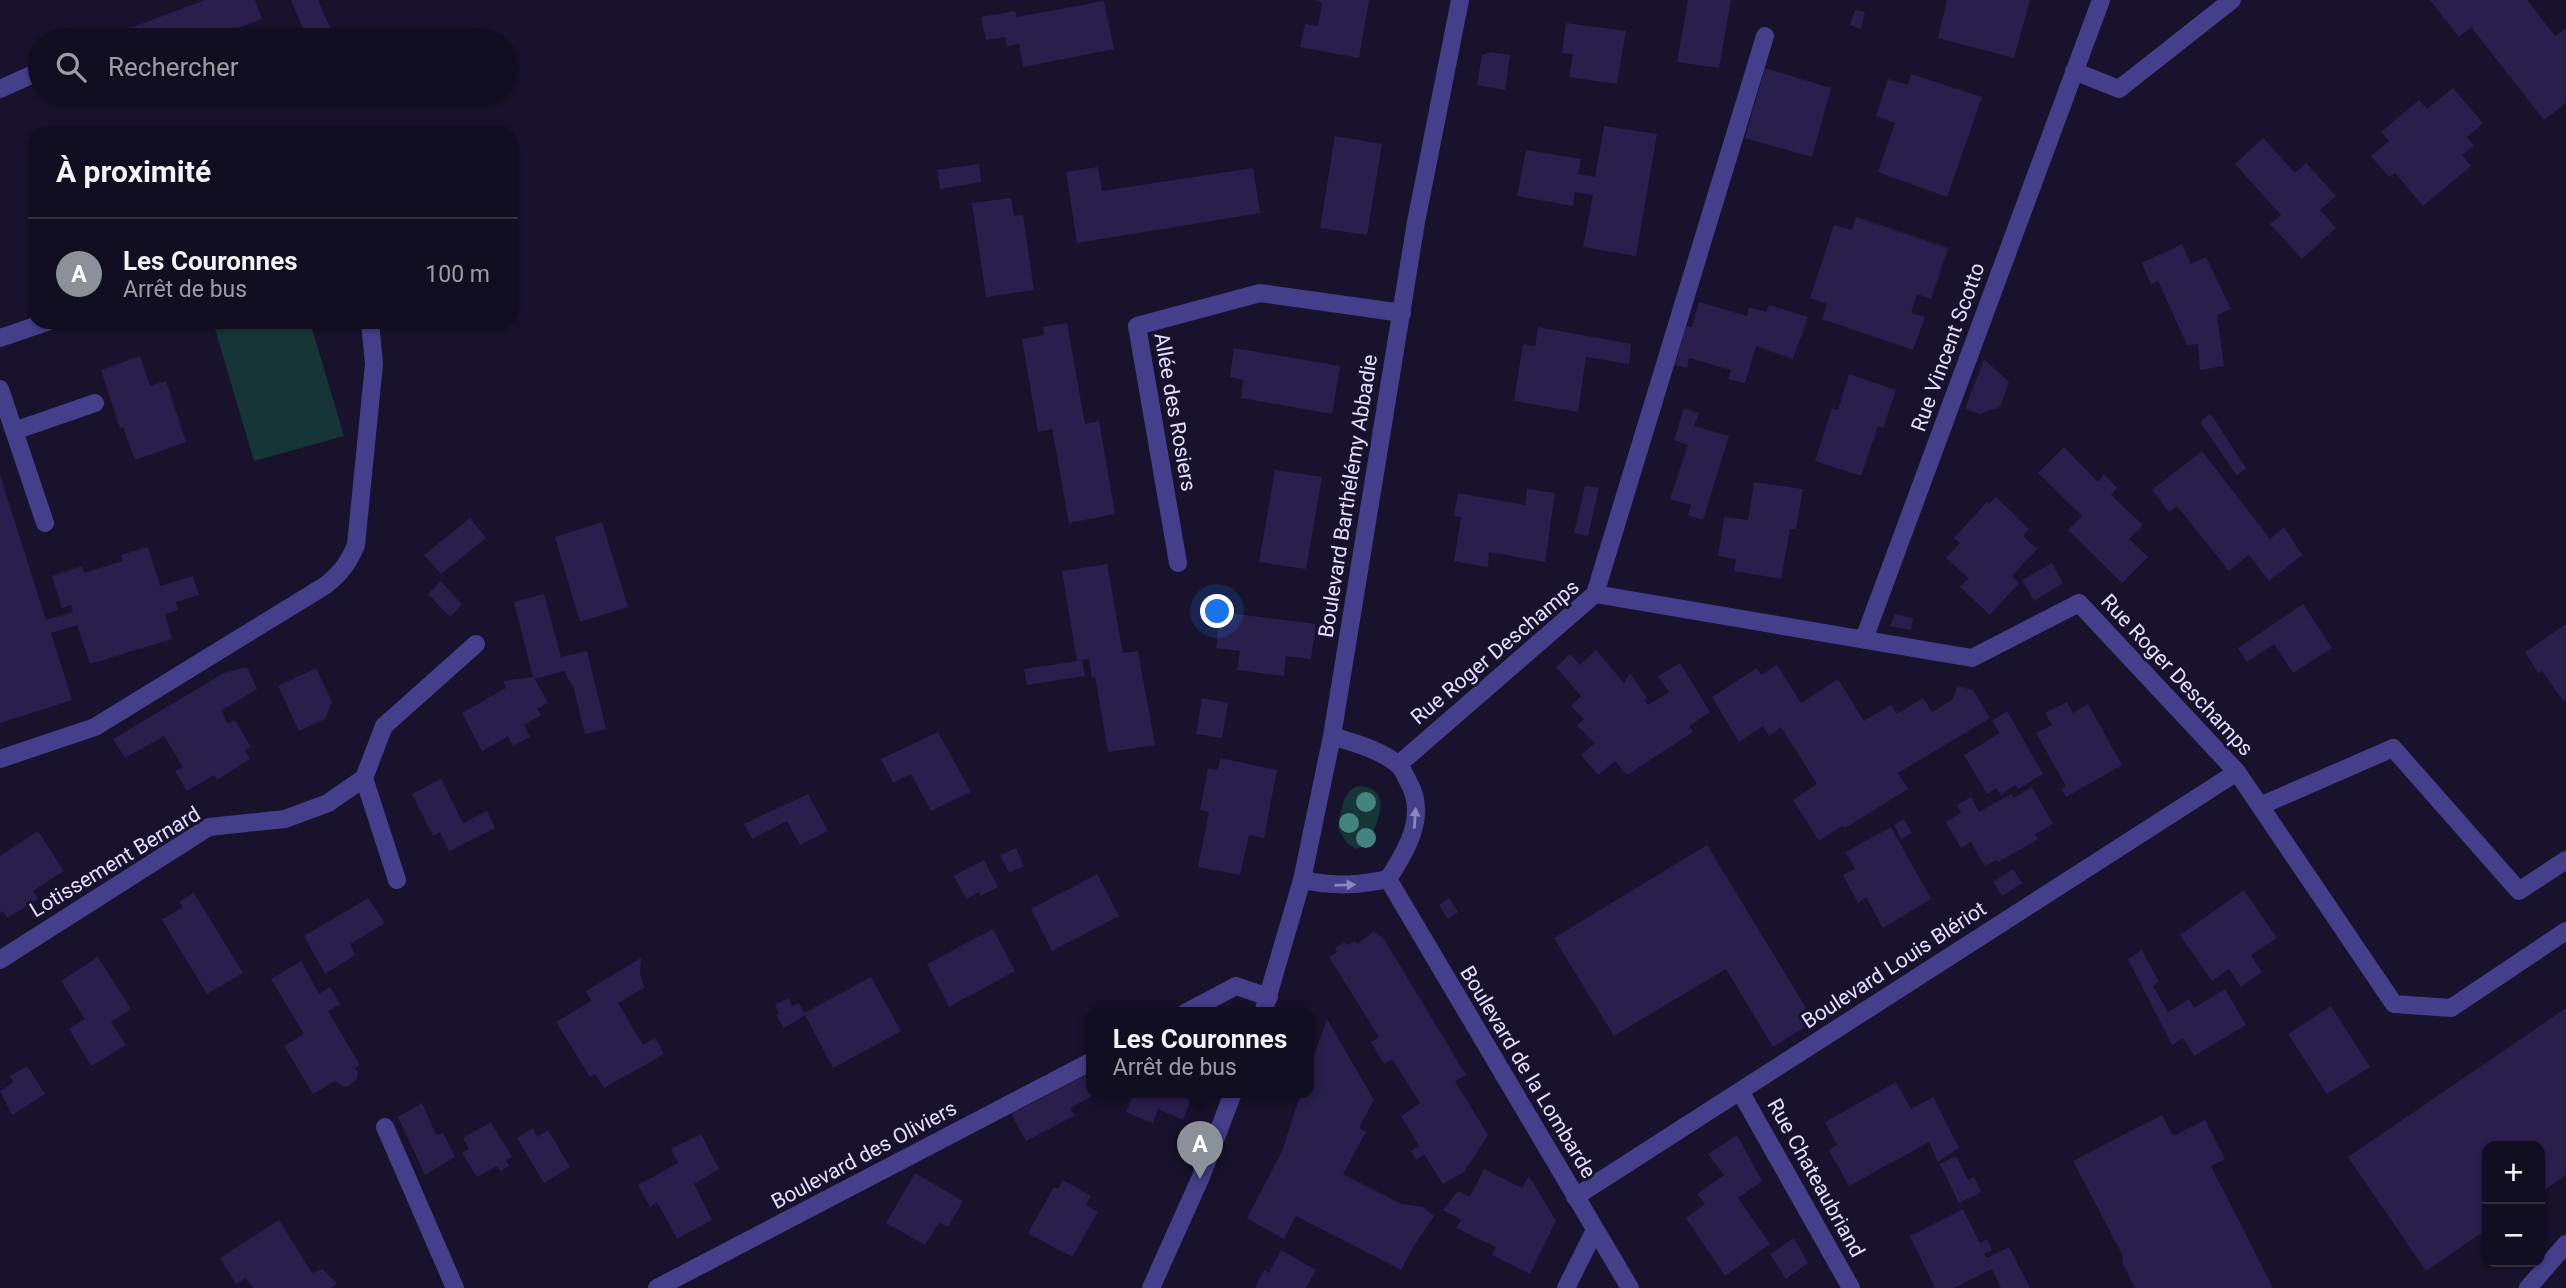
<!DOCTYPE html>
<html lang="fr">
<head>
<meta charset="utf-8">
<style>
  :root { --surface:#120e21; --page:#1b172a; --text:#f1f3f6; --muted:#9c9ca5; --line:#312e3f; --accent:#8c9099 }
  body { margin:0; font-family:Roboto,sans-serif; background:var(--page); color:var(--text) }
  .controls { position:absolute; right:21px; bottom:21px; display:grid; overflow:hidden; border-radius:14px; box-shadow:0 2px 5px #0004 }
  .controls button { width:63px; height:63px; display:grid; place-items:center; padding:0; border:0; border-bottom:2px solid var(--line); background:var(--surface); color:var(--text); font:35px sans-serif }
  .you { position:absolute; left:1218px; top:612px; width:24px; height:24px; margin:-18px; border:5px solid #fff; border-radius:50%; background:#1a73e8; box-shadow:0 0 0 10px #1a73e833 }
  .badge { display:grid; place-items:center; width:46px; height:46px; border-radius:50%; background:var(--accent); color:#fff; font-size:23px; font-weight:700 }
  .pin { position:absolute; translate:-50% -58px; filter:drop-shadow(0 2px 4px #0008) }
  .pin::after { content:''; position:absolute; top:37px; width:24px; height:21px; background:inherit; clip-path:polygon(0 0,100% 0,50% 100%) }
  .popup { position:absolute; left:1086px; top:1007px; width:228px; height:91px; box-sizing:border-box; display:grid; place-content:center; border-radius:14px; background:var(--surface); filter:drop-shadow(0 2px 5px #0005); font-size:23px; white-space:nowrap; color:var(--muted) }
  .popup b { font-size:26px; color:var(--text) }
  .popup::after { content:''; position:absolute; left:50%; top:100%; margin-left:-14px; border:14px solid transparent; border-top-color:var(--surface) }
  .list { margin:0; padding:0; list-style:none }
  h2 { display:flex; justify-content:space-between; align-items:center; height:91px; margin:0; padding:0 28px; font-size:30px }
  h2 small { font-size:23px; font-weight:400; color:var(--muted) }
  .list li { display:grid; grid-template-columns:46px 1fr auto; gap:21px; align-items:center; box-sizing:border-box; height:112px; padding:0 28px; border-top:2px solid var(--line) }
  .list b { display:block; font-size:26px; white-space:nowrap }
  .list p { margin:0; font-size:23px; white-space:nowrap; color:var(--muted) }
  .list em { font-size:23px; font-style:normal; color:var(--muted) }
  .icon { flex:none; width:38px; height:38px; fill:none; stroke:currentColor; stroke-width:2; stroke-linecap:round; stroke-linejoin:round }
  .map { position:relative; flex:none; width:2566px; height:1288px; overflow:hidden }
  .search { position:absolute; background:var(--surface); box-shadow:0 2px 5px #0004; left:28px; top:28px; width:490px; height:77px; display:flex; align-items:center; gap:18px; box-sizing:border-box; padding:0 24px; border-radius:38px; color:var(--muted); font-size:26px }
  .panel { position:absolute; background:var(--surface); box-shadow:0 2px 5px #0004; left:28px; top:126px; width:490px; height:203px; border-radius:21px }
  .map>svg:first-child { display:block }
  .green { fill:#153536 }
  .building { fill:#2a1e4d }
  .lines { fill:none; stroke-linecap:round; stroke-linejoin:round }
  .minor { stroke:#453e8a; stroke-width:18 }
  .tree { fill:#458381 }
  .oneway { fill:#8c86be }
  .labels { text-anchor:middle; stroke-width:6; stroke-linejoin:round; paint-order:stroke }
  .street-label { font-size:21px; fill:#e3defe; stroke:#18122c }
</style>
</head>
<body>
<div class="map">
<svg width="2566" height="1288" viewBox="0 0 2566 1288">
  <rect width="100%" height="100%" fill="#18122c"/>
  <path class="green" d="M213,322h97l34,114 -90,25z
    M1359,786c37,2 17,40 8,59l-11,4 -9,-6 -9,-15c4,-17 3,-37 21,-42z"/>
  <path class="building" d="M205,0h50l7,19 -56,21h-77l-4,-10z
    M291,0h27l17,40h-27z
    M1314,0h55l-10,58 -59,-11 5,-23 13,2 4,-23z
    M1688,0h43l-12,68 -42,-6z
    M1947,0h83l-16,58 -76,-20z
    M2430,0h97l28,36 11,-8v75l-22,17 -73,-93 -12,10z
    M1104,1l10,48 -91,18 -4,-23 -12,2 -2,-9 -19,3 -5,-23 34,-6 2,6z
    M1855,10l10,2 -4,17 -11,-4z
    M1566,23l60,8 -9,53 -48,-7 4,-23 -11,-1z
    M1490,52l20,3 -5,35 -28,-5 5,-30z
    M1765,68l66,20 -19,69 -67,-19z
    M1911,74l71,23 -35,100 -69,-25 17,-49 -19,-7 12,-37 20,6z
    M2453,88l30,35 -16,14 7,9 -12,9 9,11 -48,40 -28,-33 -6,4 -18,-21 18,-15 -8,-9 38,-32 8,9z
    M1604,126l53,8 -21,122 -53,-9 10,-52 -18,-3 -2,14 -56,-10 9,-46 55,9 -3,15 17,3z
    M1335,136l47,8 -15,91 -47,-7z
    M2263,138l32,35 11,-10 30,33 -16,14 16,18 -34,31 -32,-35 11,-9 -46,-51z
    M979,164l2,18 -41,7 -3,-19z
    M1098,167l4,24 151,-23 7,45 -183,30 -11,-71z
    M1011,198l3,18 9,-1 11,75 -48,7 -14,-94z
    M1856,217l92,31 -17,51 -14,-5 -6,19 14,4 -12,33 -91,-31 5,-15 -17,-6 24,-73 18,5z
    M2182,244l9,20 15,-7 25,52 -14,6 7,51 -24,4 -2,-26 -11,1 -29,-64 -7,4 -9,-22z
    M1699,302l48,14 2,-9 17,5 3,-7 39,12 -15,42 -37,-13 -11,37 -17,-4 3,-9 -42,-12 -2,10 -12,-3 11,-39 6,1z
    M1067,323l18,101 14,-3 16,93 -46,9 -17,-94 -14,3 -16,-93 22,-4 -1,-8z
    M1538,327l93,17 -2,20 -43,-7 -8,55 -64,-11 9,-57 12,2z
    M1234,348l106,18 -8,48 -91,-16 2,-18 -13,-3z
    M140,356l10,30 16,-5 20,61 -51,18 -12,-33 -3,1 -19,-58z
    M1984,359l25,23 -9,25 -21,7 -14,-5z
    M1849,374l47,16 -13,38 -5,-2 -17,50 -46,-15 17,-53 6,2z
    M1684,408l15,5 -5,13 35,10 -26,84 -15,-5 3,-10 -21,-6 18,-54 -14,-5z
    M2210,413l36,55 -9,8 -37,-54z
    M2064,447l34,35 6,-8 13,14 -6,7 32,30 -14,14 19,18 -26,26 -54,-53 14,-14 -44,-43z
    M2202,451l68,88 14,-12 18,28 -33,26 -20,-26 -20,16 -52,-65 -8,6 -17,-22z
    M1275,470l47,7 -16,92 -47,-7z
    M0,475l46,145 27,-8 -2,-7 -9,3 -10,-32 30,-10 2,7 39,-12 -2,-6 27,-8 12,39 33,-10 6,19 -23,7 2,8 -13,4 7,25 -82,25 -13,-39 -26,8 21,67 -72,23z
    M1754,482l49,7 -7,40h-6l-9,50 -47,-8 2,-12 -18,-3 6,-39 24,3z
    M1585,486l14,2 -11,48 -14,-3z
    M1527,489l28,4 -10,69 -56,-10 -1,15 -34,-6 7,-44 -7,-1 4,-23 67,12z
    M1996,497l33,32 -6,7 14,13 -25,27 7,7 -29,32 -30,-28 9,-9 -23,-20 14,-15 -6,-5 33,-36 2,2z
    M470,518l16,20 -45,36 -17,-19z
    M602,522l26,85 -48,15 -25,-85z
    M2052,563l11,20 -29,18 -12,-21z
    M1107,564l16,89 15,-2 17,94 -47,7 -13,-75 -3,1 -3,-19 -7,1 3,16 -58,9 -3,-16 53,-8 -15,-90z
    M441,581l21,24 -12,12 -22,-23z
    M544,594l17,63 26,-6 19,78 -21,5 -11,-45 -10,-18 -29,8 13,24 -11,6 4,6 -17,10 6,12 -17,9 -5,-10 -26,15 -20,-38 44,-25 -3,-7 30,-4 -19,-75z
    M2303,604l29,44 -39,25 -19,-29 -27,18 -9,-14z
    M1220,612l96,12 -5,35 -25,-3 -2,20 -47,-6 3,-19 -24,-3z
    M1895,614l18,4 -2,12 -21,-4z
    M2566,624v75l-3,2 -21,-30 -4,2 -13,-21z
    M1596,650l28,33 6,-10 17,25 -3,2 4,5 21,-13 -11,-16 22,-13 30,49 -21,14 4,6 -66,43 -12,-14 -17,14 -17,-20 14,-12 -18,-17 7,-7 -13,-13 10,-10 -25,-29 14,-13 10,11z
    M1777,665l24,38 37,-24 26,42 27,-16 6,9 26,-16 9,14 21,-13 4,-13 16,4 17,28 -92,55 10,16 -63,39 -3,-2 -23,15 -26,-41 24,-16 -36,-57 -12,9 -6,-10 -24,16 -27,-45 45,-29 4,7z
    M247,667l10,22 -36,22 7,13 7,-4 16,27 -6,3 5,9 -33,21 -3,-5 -27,16 -12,-20 8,-4 -19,-31 -39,22 -12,-19 111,-66z
    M316,668l16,34 -7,17 -26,12 -21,-45z
    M1202,698l26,5 -6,35 -26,-4z
    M2067,702l6,11 15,-9 34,61 -56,32 -5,-8 5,-3 -30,-53 16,-8 -7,-12z
    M2007,711l36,63 -25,15 -3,-4 -14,10 -5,-7 -9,6 -23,-39 36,-22 -8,-12z
    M938,732l33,60 -40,19 -20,-37 -18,9 -12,-24z
    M1220,758l57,12 -13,68 -15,-3 -9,40 -42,-8 11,-55 -9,-2 8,-42 10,2z
    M441,779l22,44 24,-12 8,17 -46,23 -9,-19 -7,4 -21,-42z
    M2032,787l21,37 -18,10 3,5 -40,23 -2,-2 -11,6 -14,-24 -10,6 -15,-26 15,-9 -4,-8 14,-8 8,15 32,-18 3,4z
    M808,794l20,37 -28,14 -13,-24 -35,18 -8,-15z
    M1904,819l8,14 -11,6 -7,-14z
    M1891,827l40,72 -48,29 -17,-31 -8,6 -15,-28 12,-6 -9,-17z
    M38,831l26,40 -31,20 5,8 -31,19 -4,-7 -3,2v-57z
    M1707,845l107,176 -41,26 -47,-78 -112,67 -60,-98z
    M1016,848l8,18 -15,7 -9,-18z
    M984,860l14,27 -18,9 -1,-4 -13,7 -12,-23z
    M2013,869l9,14 -20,13 -9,-14z
    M1097,874l22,42 -67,35 -21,-42z
    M2244,890l33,48 -26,17 11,17 -21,15 -12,-18 -17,12 -32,-46z
    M194,893l49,80 -36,21 -45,-74 21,-13 -4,-5z
    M368,898l17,25 -35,21 5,11 -30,19 -21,-38z
    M1449,898l9,14 -10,7 -9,-14z
    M993,929l22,42 -66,36 -22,-43z
    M1374,931l10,8 82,136 -11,6 33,54 -24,37 -21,12 -19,-30 -8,6 -5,-9 8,-5 -18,-30 19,-13 -28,-44 -8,5 -13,-22 8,-5 -50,-80 8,-5 -2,-4 10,-6 2,3 8,-4 2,3z
    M2142,950l17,32 -6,4 15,26 21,-13 5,9 31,-19 21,36 -52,31 -11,-18 -11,7 -44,-86z
    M98,957l33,52 -20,13 15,23 -35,21 -22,-37 16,-10 -24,-38z
    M641,958l-1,15 4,15 -26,15 25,42 12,-7 9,16 -60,34 -9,-14 -5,3 -34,-55 35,-21 -5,-10z
    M301,961l18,33 11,-7 10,17 -12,7 32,54 -5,3 3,4 -1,7 -8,7 -5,1 -9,-6 -22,13 -29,-48 20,-12 -33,-55z
    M871,977l30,54 -68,37 -28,-53 -21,13 -8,-13 3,-1 -4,-9 14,-7 3,8 7,-3 5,10z
    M2331,1006l39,61 -43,27 -39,-60z
    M2566,1008v167l-26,18v-47h-53v83l-61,42 -78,-114z
    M1327,1019l47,81 -15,28 7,4 -23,42 59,30 21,3 11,9 -21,31 -12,23 -105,-54 -12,23 -37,-21 35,-67 19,-58h7v-21z
    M27,1066l18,28 -33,21 -12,-24 13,-9 -3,-6z
    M1091,1072v21h7l-28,15 4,8 -48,25 -15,-27z
    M1896,1082l15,27 22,-12 26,51 -21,14 -9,-20 -80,44 -20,-36 8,-5 -12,-23z
    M1134,1093h59l-10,27 -25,-11 -5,14 -27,-11z
    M422,1103l14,32 7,-2 12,24 -30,18 -27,-58z
    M2162,1115l11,21 32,-16 20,39 -14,7 62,122h-138l-13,-26 1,-6 -50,-95z
    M491,1122l21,35 -6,3 3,6 -8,5 -4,-5 -20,11 -15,-24 7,-4 -6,-11z
    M533,1128l4,9 11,-7 22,37 -26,16 -27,-45z
    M701,1134l18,35 -25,15 18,36 -35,19 -20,-37 -7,5 -12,-22 40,-22 -7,-14z
    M1737,1135l25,46 -24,17 32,46 -45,32 -39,-58 19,-14 -8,-10 27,-19 -16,-21z
    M1956,1156l12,24 6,-3 7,15 -22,11 -19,-39z
    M1484,1169l38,19 7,-12 27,45 -26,53 -38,-19 4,-8 -40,-19 5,-8 -18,-10 15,-19 12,6z
    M915,1173l48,28 -15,26 -9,-5 -14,23 -39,-22z
    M1063,1180l28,16 -5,9 12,7 -26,45 -44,-24 26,-46 4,2z
    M1963,1209l17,34 7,-4 5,11 -8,4 3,4 22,-11 21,41h-29l-9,-19 -38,19h-19l-25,-52z
    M279,1220l33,53 10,-4 15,14 -5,5h-79l-7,-10 -10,6 -16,-26z
    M1794,1238l14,25 -22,16 -16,-25z
    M1281,1250l35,20 -10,18h-51l9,-18 5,3z"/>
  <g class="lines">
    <path class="minor" d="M2074,71l45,18 113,-89
      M0,89l40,-18
      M0,338l47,-16
      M0,389l45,134
      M14,431l81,-28
      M1178,563l-41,-237 123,-33 142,20
      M1595,594l170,-558
      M1864,639l237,-639
      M0,759l95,-32 231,-142c15,-12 23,-23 30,-40l18,-181 -4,-42
      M1399,764l196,-170 377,64 107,-55 158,169 157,232 57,4 115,-77
      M364,778l33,102
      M2260,806l133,-58 126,143 47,-31
      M1388,879l242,409
      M1302,880c31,6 55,6 86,-1 19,-29 40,-64 20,-98 -3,-6 -6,-14 -12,-18 -18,-14 -42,-20 -64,-27
      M0,960l209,-133 76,-8 43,-16 36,-25 20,-52 92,-82
      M1185,1013l51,-27 33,11
      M1263,1013l39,-133 30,-144 84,-514 44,-222
      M1740,1091l111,197
      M385,1127l70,161
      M1575,1197l662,-425
      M657,1288l435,-227
      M1151,1288l49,-109 33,-86
      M1566,1288l29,-58
      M2528,1288l38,-44"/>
  </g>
  <g class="tree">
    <circle cx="1366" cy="802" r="10"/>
    <circle cx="1349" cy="823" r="10"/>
    <circle cx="1366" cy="838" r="10"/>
  </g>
  <defs><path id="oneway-solid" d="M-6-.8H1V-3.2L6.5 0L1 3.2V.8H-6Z" transform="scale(1.75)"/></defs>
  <g class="oneway">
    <use href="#oneway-solid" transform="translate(1415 818) rotate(-86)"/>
    <use href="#oneway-solid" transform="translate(1345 885) rotate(-2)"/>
  </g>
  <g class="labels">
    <g class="street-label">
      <text transform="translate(1948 347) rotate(-70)" y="7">Rue Vincent Scotto</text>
      <text transform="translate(1175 412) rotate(80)" y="7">Allée des Rosiers</text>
      <text transform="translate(1348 496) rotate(-81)" y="7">Boulevard Barthélémy Abbadie</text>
      <text transform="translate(1495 652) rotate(-40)" y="7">Rue Roger Deschamps</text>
      <text transform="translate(2177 675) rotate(47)" y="7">Rue Roger Deschamps</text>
      <text transform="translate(115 862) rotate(-31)" y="7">Lotissement Bernard</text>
      <text transform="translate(1894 965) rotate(-33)" y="7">Boulevard Louis Blériot</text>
      <text transform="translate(1528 1072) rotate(59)" y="7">Boulevard de la Lombarde</text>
      <text transform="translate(864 1155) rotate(-28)" y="7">Boulevard des Oliviers</text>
      <text transform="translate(1816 1178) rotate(61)" y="7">Rue Chateaubriand</text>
    </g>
  </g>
</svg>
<div class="controls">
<button>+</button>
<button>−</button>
</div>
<div class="you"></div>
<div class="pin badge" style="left:1200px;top:1179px">A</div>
<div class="popup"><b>Les Couronnes</b>Arrêt de bus</div>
<div class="search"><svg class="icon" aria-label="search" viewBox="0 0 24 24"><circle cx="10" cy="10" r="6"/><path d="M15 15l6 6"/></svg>Rechercher</div>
<section class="panel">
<h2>À proximité<small></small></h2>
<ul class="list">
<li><span class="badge">A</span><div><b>Les Couronnes</b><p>Arrêt de bus</p></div><em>100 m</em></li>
</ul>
</section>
</div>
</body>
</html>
